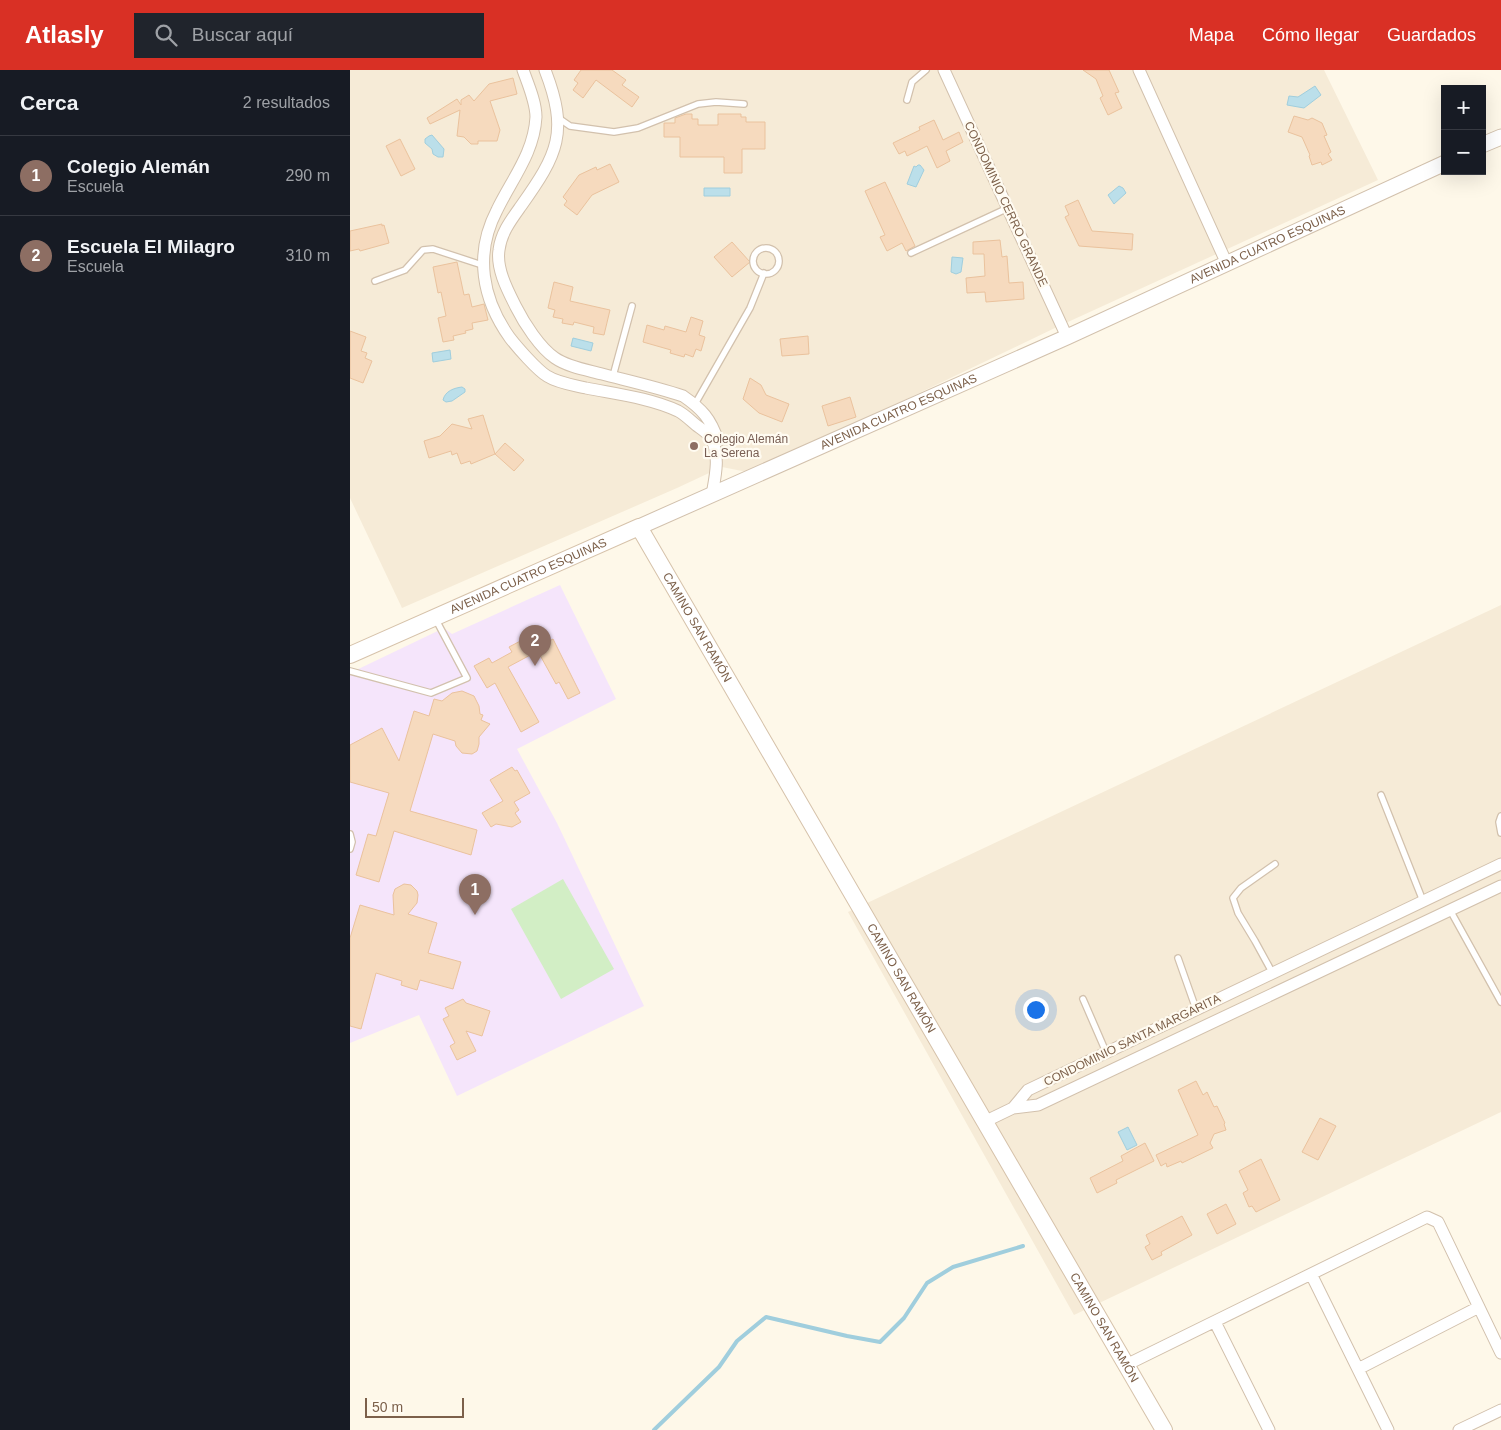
<!DOCTYPE html>
<html lang="es">
<head>
<meta charset="utf-8">
<style>
  :root { --surface:#171b24; --page:#20242c; --text:#f1f3f6; --muted:#9ea1a6; --line:#363941; --accent:#d93025 }
  body { margin:0; font-family:Helvetica,sans-serif; background:var(--page); color:var(--text) }
  .controls { position:absolute; right:15px; top:15px; display:grid; overflow:hidden; border-radius:0px; box-shadow:0 5px 20px #0002 }
  .controls button { width:45px; height:45px; display:grid; place-items:center; padding:0; border:0; border-bottom:1px solid var(--line); background:var(--surface); color:var(--text); font:25px sans-serif }
  .scale { position:absolute; left:15px; bottom:12px; width:99px; box-sizing:border-box; padding-left:5px; border:2px solid #7c604a; border-top:0; font-size:14px; line-height:18px; white-space:nowrap; color:#7c604a; -webkit-text-stroke:4px #fffbf1; paint-order:stroke }
  .you { position:absolute; left:685px; top:939px; width:18px; height:18px; margin:-12px; border:4px solid #fff; border-radius:50%; background:#1a73e8; box-shadow:0 0 0 8px #1a73e833 }
  .badge { display:grid; place-items:center; width:32px; height:32px; border-radius:50%; background:var(--accent); color:#fff; font-size:16px; font-weight:700 }
  .pin { position:absolute; translate:-50% -41px; filter:drop-shadow(0 1px 2px #0008) }
  .pin::after { content:''; position:absolute; top:26px; width:18px; height:15px; background:inherit; clip-path:polygon(0 0,100% 0,50% 100%) }
  .list { margin:0; padding:0; list-style:none }
  h2 { display:flex; justify-content:space-between; align-items:center; height:65px; margin:0; padding:0 20px; font-size:21px }
  h2 small { font-size:16px; font-weight:400; color:var(--muted) }
  .list li { display:grid; grid-template-columns:32px 1fr auto; gap:15px; align-items:center; box-sizing:border-box; height:80px; padding:0 20px; border-top:1px solid var(--line) }
  .list b { display:block; font-size:19px; white-space:nowrap }
  .list p { margin:0; font-size:16px; white-space:nowrap; color:var(--muted) }
  .list em { font-size:16px; font-style:normal; color:var(--muted) }
  .icon { flex:none; width:28px; height:28px; fill:none; stroke:currentColor; stroke-width:2; stroke-linecap:round; stroke-linejoin:round }
  .map { position:relative; flex:none; width:1151px; height:1360px; overflow:hidden }
  header { display:flex; align-items:center; gap:30px; box-sizing:border-box; height:70px; padding:0 25px; background:var(--accent); color:#fff }
  header strong { font-size:24px }
  nav { display:flex; gap:28px; margin-inline-start:auto; font-size:18px }
  .search { width:350px; height:45px; background:var(--page); display:flex; align-items:center; gap:12px; box-sizing:border-box; padding:0 18px; border-radius:0px; color:var(--muted); font-size:19px }
  main { display:flex }
  aside { flex:1; background:var(--surface) }
  .map>svg:first-child { display:block }
  .residential { fill:#f6ebd7 }
  .education { fill:#f5e5fb }
  .green { fill:#d2eec5 }
  .water { fill:#bbdfea; stroke:#a0cedd }
  .lines { fill:none; stroke-linecap:round; stroke-linejoin:round }
  .stream { stroke:#a0cedd; stroke-width:4 }
  .building { fill:#f6dabe; stroke:#eac29d }
  .service-casing { stroke:#d2c1ad; stroke-width:8 }
  .minor-casing { stroke:#d2c1ad; stroke-width:13 }
  .tertiary-casing { stroke:#d2c1ad; stroke-width:17 }
  .secondary-casing { stroke:#d6c2aa; stroke-width:18 }
  .service { stroke:#fff; stroke-width:5.5 }
  .minor { stroke:#fff; stroke-width:11 }
  .tertiary { stroke:#fff; stroke-width:15 }
  .secondary { stroke:#fff; stroke-width:16 }
  .education-dot { fill:#8d6e63; stroke:#fffbf1; stroke-width:2 }
  .labels { text-anchor:middle; stroke-width:4.5; stroke-linejoin:round; paint-order:stroke }
  .street-label { font-size:12px; fill:#7c604a; stroke:#fffbf1 }
  .education-label { font-size:12px; fill:#785e54; stroke:#fffbf1; text-anchor:start }
</style>
</head>
<body>
<header>
<strong>Atlasly</strong>
<div class="search"><svg class="icon" aria-label="search" viewBox="0 0 24 24"><circle cx="10" cy="10" r="6"/><path d="M15 15l6 6"/></svg>Buscar aquí</div>
<nav><a>Mapa</a><a>Cómo llegar</a><a>Guardados</a></nav>
</header>
<main>
<aside>
<h2>Cerca<small>2 resultados</small></h2>
<ul class="list">
<li><span class="badge" style="background:#8d6e63">1</span><div><b>Colegio Alemán</b><p>Escuela</p></div><em>290 m</em></li>
<li><span class="badge" style="background:#8d6e63">2</span><div><b>Escuela El Milagro</b><p>Escuela</p></div><em>310 m</em></li>
</ul>
</aside>
<div class="map">
<svg width="1151" height="1360" viewBox="0 0 1151 1360">
  <rect width="100%" height="100%" fill="#fef8e9"/>
  <path class="residential" d="M0,0h974l54,110 -321,147 -305,146 -30,-6 -45,21 -275,120 -52,-110z
    M1151,535v507l-427,203 -226,-403z"/>
  <path class="education" d="M210,515l56,114 -99,50 40,74 87,183 -187,90 -38,-81 -69,28v-370l94,-45 8,6z"/>
  <path class="green" d="M213,809l51,90 -53,30 -50,-90z"/>
  <path class="water" d="M965,16l6,9 -17,13 -17,-3 2,-9 9,1z
    M82,65l12,14 -1,8h-5l-5,-3 -1,-5 -7,-6v-4l4,-3z
    M568,95h2l4,5 -8,17 -9,-3 7,-18 2,1z
    M769,116l4,2 3,5 -12,11 -6,-9z
    M354,118h26v8h-26z
    M602,187l11,1 -2,14 -5,2 -5,-2z
    M223,268l20,5 -2,8 -20,-5z
    M100,280l1,9 -18,3 -1,-9z
    M112,317l3,2v3l-13,9 -6,1 -3,-2c2,-9 11,-12 19,-13z
    M778,1057l9,18 -10,5 -9,-18z"/>
  <g class="lines">
    <path class="stream" d="M304,1360l65,-63 18,-26 29,-24 81,19 33,6 24,-24 23,-35 26,-16 70,-21"/>
  </g>
  <path class="building" d="M231,0h31l14,10 -4,5 17,12 -7,10 -36,-27 -13,18 -10,-8 5,-7 -4,-3z
    M733,0h26l10,22 -4,1 7,15 -14,7 -8,-17 3,-2 -7,-17z
    M163,8l4,16 -27,7 10,29 -3,11h-19v3h-7l-7,-7 -7,-1 3,-26 -30,14 -3,-6 30,-19 4,6v-5l8,-5 5,6 15,-17z
    M336,44h6v5h6v6h20v-11h23v3h5v5h19v27h-23v24h-18v-16h-44v-20h-16v-14h11v-5z
    M944,46l14,4 4,-2 10,5 5,12 -3,1 7,16 -3,2 4,6 -10,5 -1,-3 -9,3 -3,-9 1,-1 -8,-18 -14,-5z
    M584,50l9,20 16,-8 4,10 -17,9 4,10 -13,7 -10,-22 -20,10 -2,-5 -6,3 -6,-11 27,-13 -1,-3z
    M50,69l15,30 -14,7 -15,-30z
    M260,94l9,18 -27,13 -15,20 -13,-10 3,-4 -4,-4 16,-22 17,-8 1,3z
    M535,112l30,64 -9,5 -4,-8 -15,8 -7,-14 5,-2 -20,-44z
    M728,130l14,31 41,3 -1,16 -53,-4 -14,-29 4,-2 -4,-9z
    M32,154v2l2,-1 5,18 -29,8 -1,-2 -9,2v-20z
    M650,170l2,17 5,-1 2,27 14,-1 1,17 -38,3 -1,-10 -18,1 -1,-15 19,-2 -1,-22h-11v-12z
    M382,172l18,20 -18,15 -18,-20z
    M107,192l7,33 5,-1 3,13 12,-3 4,16 -16,3 1,6 -8,2 1,2 -13,3 1,4 -11,2 -5,-24 8,-2 -5,-24 -3,1 -5,-26z
    M204,212l19,5 -3,14 40,9 -6,25 -11,-2 1,-6 -20,-5 -1,3 -11,-2 1,-4 -10,-2 2,-7 -7,-2z
    M341,247l12,4 -4,14 6,2 -4,14 -5,-2 -3,8 -8,-3 -1,3 -14,-4 1,-3 -28,-8 4,-17 17,5 1,-4 21,6z
    M0,261l16,6 -5,14 6,2 -2,5 7,3 -9,22 -13,-5z
    M458,266l1,18 -27,2 -2,-17z
    M400,308l11,7 5,10 23,9 -7,18 -23,-9 -16,-14z
    M500,327l6,20 -28,9 -6,-20z
    M133,345l12,39 10,-11 19,17 -10,11 -19,-17 -24,10 -1,-3 -9,3 -4,-11 -5,2 -1,-4 -22,7 -5,-17 16,-5 12,-12 20,5 -4,-10z
    M178,567l8,15 -28,15 31,55 -18,10 -26,-49 -8,5 -13,-22 15,-8 3,5 20,-11 -3,-5z
    M203,569l27,54 -12,6 -9,-17 -3,2 -20,-36z
    M112,621l12,5 5,10 1,8 3,1 -2,5 9,4 -11,13v7l-2,7 -5,3 -10,-1 -6,-7 -1,-5 -22,-7 -23,77 67,19 -6,25 -77,-24 -15,51 -23,-7 12,-41 8,2 13,-43 -39,-11v-37l32,-17 17,33 15,-50 15,5 5,-17 8,2 10,-8z
    M162,697l3,4 2,-1 13,23 -16,9 5,8 -4,3 6,9 -9,5 -16,-3 -5,3 -9,-14 21,-12 -13,-21z
    M54,814l7,1 6,6 1,4 -1,8 -9,11 29,9 -9,30 33,9 -8,27 -33,-9 -3,10 -16,-5 1,-4 -26,-8 -15,56 -11,-3v-88l10,-33 34,10 -1,-20 2,-6z
    M113,929l3,4 24,8 -8,25 -16,-5 10,20 -19,9 -7,-14 5,-3 -12,-24 6,-3 -4,-8z
    M846,1011l7,14 4,-3 7,15 3,-1 8,17 -1,1 2,6 -12,4 -4,9 3,5 -31,15 -1,-2 -14,6 -1,-4 -5,3 -5,-11 42,-20 -20,-45z
    M970,1048l16,8 -18,34 -16,-8z
    M795,1073l9,18 -38,19 1,3 -20,10 -7,-15 33,-17 -2,-5z
    M911,1089l19,41 -24,12 -4,-6 -3,1 -6,-14 5,-3 -9,-19z
    M876,1134l10,20 -19,10 -10,-20z
    M832,1146l10,19 -31,17 1,3 -10,5 -7,-13 5,-3 -4,-9z"/>
  <g class="lines">
    <defs>
      <path id="service" d="M557,30l5,-18 14,-12
        M207,47l13,9 44,6 24,-4 60,-24 18,-2 28,2
        M403 191a13 13 0 1 1 26 0a13 13 0 1 1-26 0Z
        M561,183l97,-45
        M25,211l30,-11 18,-20 10,-1 49,16
        M263,306l19,-70
        M345,334l55,-96 14,-35
        M0,601l81,22 36,-15 -32,-60
        M1031,725l42,106
        M1151,746l-2,6 2,11
        M0,764l2,8 -2,7
        M1100,840l51,92
        M828,888l18,51
        M922,902l-17,-31 -17,-28 -5,-15 8,-10 34,-24
        M733,929l23,53"/>
      <path id="minor" d="M173,0c5,14 13,32 13,47 -2,36 -24,62 -39,93 -23,44 -15,89 13,128 7,9 27,32 37,38 11,7 26,9 39,12 30,6 64,10 92,23 6,3 12,9 18,14 5,4 14,9 16,15 8,18 3,37 0,55
        M195,0c24,62 13,84 -24,136 -10,14 -20,27 -22,44 -3,19 9,41 17,57 8,16 24,41 39,51 13,9 32,12 47,16 27,7 54,13 81,22 19,13 28,23 35,45
        M594,0l123,267
        M789,0l88,194
        M663,1038l15,-18 473,-226
        M634,1052l29,-14 25,-3 463,-219
        M961,1204l77,156
        M865,1252l54,108
        M776,1295l301,-148 11,5 63,131
        M1008,1299l121,-62
        M1109,1360l42,-20"/>
      <g id="tertiary">
        <path d="M1132,75l19,-8"/>
        <path id="s1" d="M289,457l428,-190 378,-174"/>
      </g>
      <g id="secondary">
        <path id="s2" d="M0,585l289,-128 525,903"/>
      </g>
    </defs>
    <use href="#service" class="service-casing"/>
    <use href="#minor" class="minor-casing"/>
    <use href="#tertiary" class="tertiary-casing"/>
    <use href="#secondary" class="secondary-casing"/>
    <use href="#service" class="service"/>
    <use href="#minor" class="minor"/>
    <use href="#tertiary" class="tertiary"/>
    <use href="#secondary" class="secondary"/>
  </g>
  <circle class="education-dot" cx="344" cy="376" r="5"/>
  <g class="labels">
    <g class="street-label">
      <text transform="translate(656 134) rotate(65)" y="4">CONDOMINIO CERRO GRANDE</text>
      <text dy="4" stroke="none"><textPath href="#s1" startOffset="689">AVENIDA CUATRO ESQUINAS</textPath></text>
      <text dy="4" stroke="none"><textPath href="#s1" startOffset="284">AVENIDA CUATRO ESQUINAS</textPath></text>
      <text dy="4" stroke="none"><textPath href="#s2" startOffset="195">AVENIDA CUATRO ESQUINAS</textPath></text>
      <text dy="4" stroke="none"><textPath href="#s2" startOffset="432">CAMINO SAN RAMÓN</textPath></text>
      <text dy="4" stroke="none"><textPath href="#s2" startOffset="838">CAMINO SAN RAMÓN</textPath></text>
      <text transform="translate(782 970) rotate(-26)" y="4">CONDOMINIO SANTA MARGARITA</text>
      <text dy="4" stroke="none"><textPath href="#s2" startOffset="1242">CAMINO SAN RAMÓN</textPath></text>
    </g>
    <g class="education-label">
      <text x="354" y="373">Colegio Alemán<tspan x="354" dy="14">La Serena</tspan></text>
    </g>
  </g>
</svg>
<div class="controls">
<button>+</button>
<button>−</button>
</div>
<div class="scale">50 m</div>
<div class="you"></div>
<div class="pin badge" style="left:125px;top:845px;background:#8d6e63">1</div>
<div class="pin badge" style="left:185px;top:596px;background:#8d6e63">2</div>
</div>
</main>
</body>
</html>
